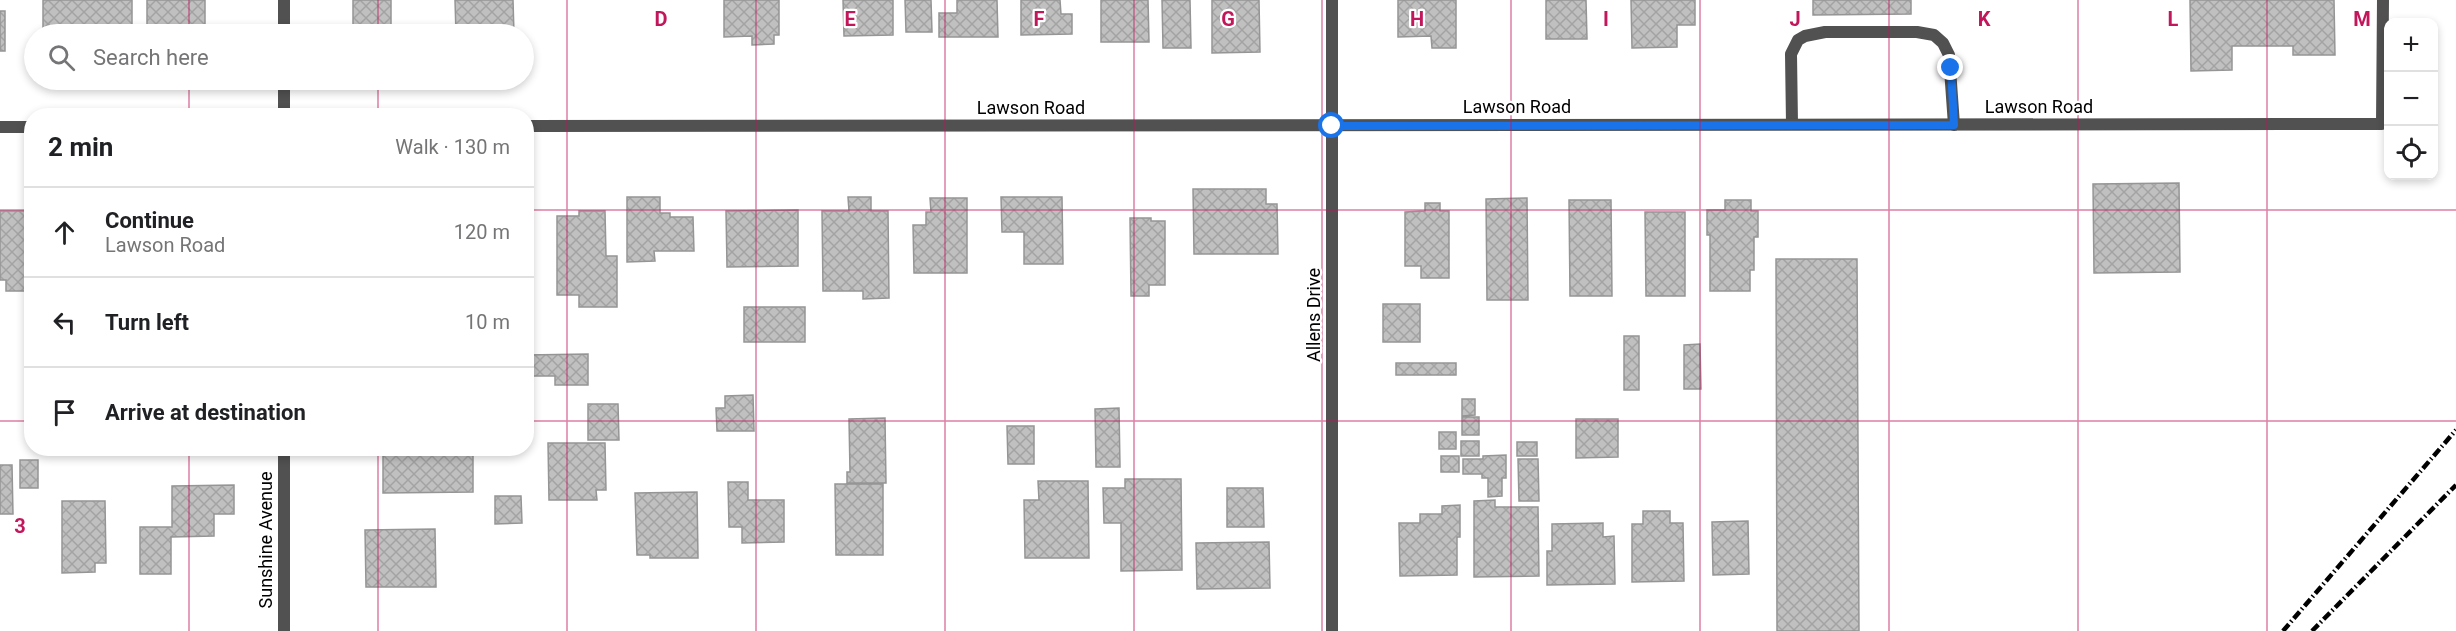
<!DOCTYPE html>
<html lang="en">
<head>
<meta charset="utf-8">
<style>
  :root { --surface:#fff; --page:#f6f6f6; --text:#202124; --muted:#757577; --line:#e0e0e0 }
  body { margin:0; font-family:Roboto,sans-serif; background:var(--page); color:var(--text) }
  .controls { position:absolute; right:18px; top:18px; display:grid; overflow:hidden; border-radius:12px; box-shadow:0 3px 9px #0003 }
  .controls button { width:54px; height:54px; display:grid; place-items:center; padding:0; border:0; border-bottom:2px solid var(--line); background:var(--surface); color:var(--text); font:30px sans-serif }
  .stop { position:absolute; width:18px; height:18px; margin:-14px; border:4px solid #1a73e8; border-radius:50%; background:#fff }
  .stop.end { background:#1a73e8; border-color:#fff; box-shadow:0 2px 6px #0008 }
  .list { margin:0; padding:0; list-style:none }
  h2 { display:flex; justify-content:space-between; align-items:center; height:78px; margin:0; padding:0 24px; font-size:26px }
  h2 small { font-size:20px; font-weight:400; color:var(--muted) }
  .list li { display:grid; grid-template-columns:39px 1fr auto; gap:18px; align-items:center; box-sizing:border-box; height:90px; padding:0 24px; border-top:2px solid var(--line) }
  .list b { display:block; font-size:22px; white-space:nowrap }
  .list p { margin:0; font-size:20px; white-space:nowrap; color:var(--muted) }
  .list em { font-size:20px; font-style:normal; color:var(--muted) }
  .icon { flex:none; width:33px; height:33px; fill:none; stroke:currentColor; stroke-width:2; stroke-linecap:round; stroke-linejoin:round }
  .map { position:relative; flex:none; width:2456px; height:631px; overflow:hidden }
  .search { position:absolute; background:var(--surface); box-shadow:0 3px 9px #0003; left:24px; top:24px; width:510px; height:66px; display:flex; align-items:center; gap:15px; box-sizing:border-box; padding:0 21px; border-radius:33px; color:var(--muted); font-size:22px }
  .panel { position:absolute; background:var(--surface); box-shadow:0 3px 9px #0003; left:24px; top:108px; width:510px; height:348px; border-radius:24px }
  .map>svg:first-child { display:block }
  .building { fill:url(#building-cross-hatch); stroke:#959595; stroke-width:1.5 }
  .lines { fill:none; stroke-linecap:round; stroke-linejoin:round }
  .service { stroke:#515151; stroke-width:12 }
  .minor { stroke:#515151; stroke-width:12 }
  .rail { stroke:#000; stroke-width:4.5; stroke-dasharray:9 3 1.5 3; stroke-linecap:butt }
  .route { stroke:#1a73e8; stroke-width:8 }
  .grid { fill:none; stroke:#c2185b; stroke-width:1.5; stroke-opacity:0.55 }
  .labels { text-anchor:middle; stroke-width:4.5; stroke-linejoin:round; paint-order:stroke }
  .street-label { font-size:18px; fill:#000; stroke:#fff }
  .grid-label { font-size:20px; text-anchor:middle; font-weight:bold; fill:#c2185b; stroke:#fff; stroke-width:4.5; stroke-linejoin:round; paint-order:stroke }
</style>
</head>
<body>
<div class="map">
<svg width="2456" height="631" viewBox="0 0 2456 631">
  <defs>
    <pattern id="building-cross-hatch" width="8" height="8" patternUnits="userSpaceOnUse" patternTransform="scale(1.5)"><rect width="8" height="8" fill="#c0c0c0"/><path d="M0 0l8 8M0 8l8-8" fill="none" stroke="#a3a3a3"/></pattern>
  </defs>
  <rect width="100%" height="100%" fill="#fff"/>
  <path class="building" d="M43,0h89v34h-89z
    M147,0h58v32h-3v2l-27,-1v-2l-28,1z
    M353,0h38v34h-38z
    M455,0h58l1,34h-58z
    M724,0h55v35h-5v9l-22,1v-9l-28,1z
    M843,0h50v35l-49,1z
    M905,0h26l1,32h-26z
    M957,0h40l1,37h-59v-24h18z
    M1021,0h39l1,14h11v20l-51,1z
    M1101,0h47l1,42h-48z
    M1162,0h28l1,48h-28z
    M1212,0h47l1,52 -48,1z
    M1398,0h58v48h-24l-1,-12 -33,1z
    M1546,0h40l1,39h-41z
    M1631,0h64v25h-18v22l-45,1z
    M1813,0h98v14l-98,1z
    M2190,0h144l1,55h-42v-9h-61v24l-41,1z
    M0,11h5v40h-5z
    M2179,183l1,89 -86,1 -1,-89z
    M1193,189h73v15h11l1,50h-84z
    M627,197h33v16h10v4h23l1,34h-40l1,10 -28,1z
    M848,197h23v14h17l1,87 -26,1v-8h-40l-1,-80h27z
    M1001,197h61l1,67h-39v-32h-22z
    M930,198h37v75h-53l-1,-48h13v-13h5z
    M1527,198l1,102h-41l-1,-101z
    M1569,200h42l1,96h-42z
    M1725,200h26v11h7v26h-4v33h-4v21h-40v-56h-3v-25h18z
    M1425,203h15v8h9v67h-28v-12h-16v-54l20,-1z
    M798,210v56l-71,1 -1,-56z
    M0,211h27l1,80h-22v-11h-6z
    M579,211h26l1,45h11v51h-38v-12h-22v-79h22z
    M1645,212h40v84h-39z
    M1130,218h21v3h14v64h-16v11h-18z
    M1776,259h81l2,372h-82z
    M1383,304h37v38h-37z
    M744,307h61v35h-61z
    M1624,336h15v54h-15z
    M1700,344l1,45h-17v-44z
    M588,354v31h-33v-9h-29v-21z
    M1396,363h60v12h-60z
    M753,395l1,36h-37l-1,-23h9v-12z
    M1462,399h13v16l-13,1z
    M588,404h30l1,36h-31z
    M1119,408l1,59h-24l-1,-58z
    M1462,417h17v18h-17z
    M885,418l1,65h-39v-11h3l-1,-53z
    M1576,419h42v38l-42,1z
    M1007,426h27v38h-26z
    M1439,432h17v17h-17z
    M1461,441h18v15h-18z
    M1517,442h20v14h-20z
    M548,443h57l1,47h-10l1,10h-48z
    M473,448v44l-90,1v-44z
    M1506,455v23h-4v18l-14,1v-19h-6v-4h-19v-15h20v-3z
    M1441,456h18v16h-18z
    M1518,459h20l1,42h-20z
    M20,460h18v28h-18z
    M0,465h12l1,49h-13z
    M1125,479h56l1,91 -61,1v-48h-17l-1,-35h22z
    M1038,481h50l1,77h-64l-1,-58h15z
    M728,482h20v18h36v42l-42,1v-16h-13z
    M835,484h48v71h-47z
    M234,485v29h-20v22l-43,1v37h-31v-47h32v-41z
    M1227,488h36l1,39h-37z
    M697,492l1,66h-48v-3h-13l-2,-62z
    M495,496h26l1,27 -27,1z
    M1495,500v7h43l1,69 -65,1v-76z
    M62,501h43l1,62h-11v9l-33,1z
    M1460,505v32h-3v38l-57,1 -1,-53h21v-9h22v-8z
    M1643,511h27v12h13l1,58 -52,1v-58h11z
    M1748,521l1,53 -36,1 -1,-53z
    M1603,523v14l11,-1 1,48 -68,1v-34h5v-27z
    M435,529l1,58h-70l-1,-57z
    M1269,542l1,46 -73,1 -1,-46z"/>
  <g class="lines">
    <path class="service" d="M1792,124l-1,-70 7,-14 7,-4 20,-4h92l17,3 9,8 6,12 5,70"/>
    <path class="minor" d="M284,0v34
      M284,80v36
      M526,126l1856,-2 1,-124
      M0,127h32
      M284,448v183
      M1332,631v-631"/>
    <path class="rail" d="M2283,631l173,-201
      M2312,631l144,-146"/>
  </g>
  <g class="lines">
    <path class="route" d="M1332,126l622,-1 -3,-57"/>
  </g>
  <path class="grid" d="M189,0v34M378,0v34M567,0v631M756,0v631M945,0v631M1134,0v631M1322,0v631M1511,0v631M1700,0v631M1889,0v631M2078,0v631M2267,0v631M189,80v36M378,80v36M0,210h32M526,210h1930M0,421h32M526,421h1930M189,448v183M378,448v183"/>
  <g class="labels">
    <g class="street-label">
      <text x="1517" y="113">Lawson Road</text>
      <text x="2039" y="113">Lawson Road</text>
      <text x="1031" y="114">Lawson Road</text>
      <text transform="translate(1314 315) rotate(-90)" y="6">Allens Drive</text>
      <text transform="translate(266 540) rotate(-90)" y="6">Sunshine Avenue</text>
    </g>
  </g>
  <g class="grid-label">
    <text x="661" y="26">D</text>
    <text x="850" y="26">E</text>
    <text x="1039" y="26">F</text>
    <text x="1228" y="26">G</text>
    <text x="1417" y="26">H</text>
    <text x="1606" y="26">I</text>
    <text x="1795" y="26">J</text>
    <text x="1984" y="26">K</text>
    <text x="2173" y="26">L</text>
    <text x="2362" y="26">M</text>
    <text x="20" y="533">3</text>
  </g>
</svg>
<div class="controls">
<button>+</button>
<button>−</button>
<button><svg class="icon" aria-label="locate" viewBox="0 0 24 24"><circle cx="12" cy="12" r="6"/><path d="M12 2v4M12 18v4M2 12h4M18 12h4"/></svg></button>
</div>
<div class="stop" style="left:1332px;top:126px"></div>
<div class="stop end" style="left:1951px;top:68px"></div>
<div class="search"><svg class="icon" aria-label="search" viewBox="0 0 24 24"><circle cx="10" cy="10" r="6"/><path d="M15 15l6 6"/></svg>Search here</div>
<section class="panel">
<h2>2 min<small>Walk · 130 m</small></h2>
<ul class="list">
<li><svg class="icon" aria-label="ahead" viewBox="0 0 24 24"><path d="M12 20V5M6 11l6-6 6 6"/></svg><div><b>Continue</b><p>Lawson Road</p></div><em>120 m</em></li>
<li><svg class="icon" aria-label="left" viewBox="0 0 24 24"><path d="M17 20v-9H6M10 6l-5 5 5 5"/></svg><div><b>Turn left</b></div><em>10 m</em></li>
<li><svg class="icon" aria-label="arrive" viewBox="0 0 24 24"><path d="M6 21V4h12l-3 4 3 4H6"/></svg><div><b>Arrive at destination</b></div></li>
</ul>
</section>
</div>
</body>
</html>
